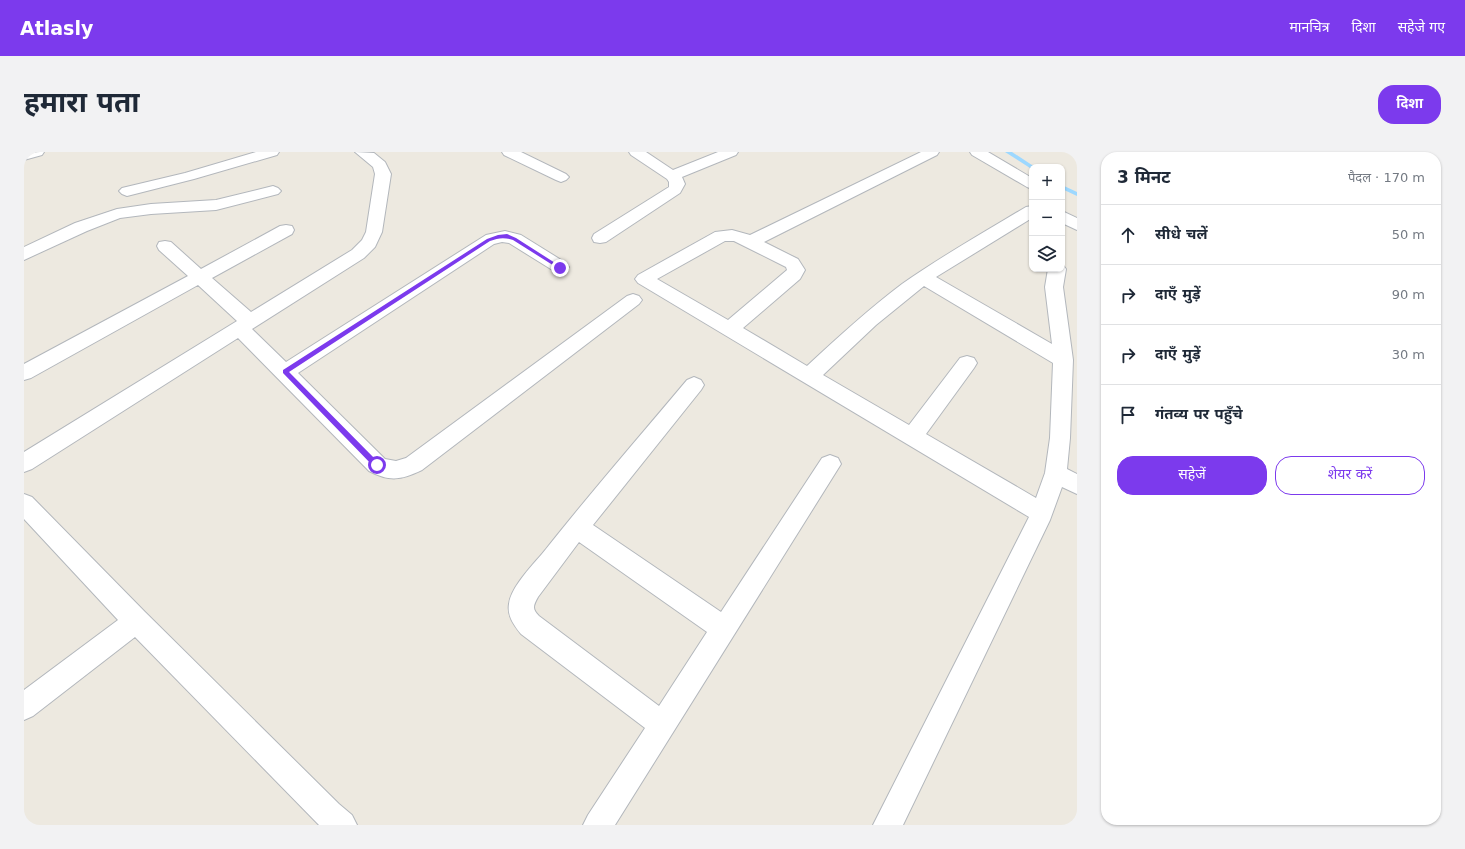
<!DOCTYPE html>
<html lang="hi">
<head>
<meta charset="utf-8">
<style>
  :root { --surface:#fff; --page:#f2f2f3; --text:#1f2937; --muted:#747a83; --line:#e0e1e3; --accent:#7c3aed }
  body { margin:0; font-family:"DejaVu Sans","Noto Sans Devanagari",sans-serif; background:var(--page); color:var(--text) }
  .controls { position:absolute; right:12px; top:12px; display:grid; overflow:hidden; border-radius:8px; box-shadow:0 1px 3px #0004 }
  .controls button { width:36px; height:36px; display:grid; place-items:center; padding:0; border:0; border-bottom:1px solid var(--line); background:var(--surface); color:var(--text); font:20px sans-serif }
  .stop { position:absolute; width:12px; height:12px; margin:-9px; border:3px solid #7c3aed; border-radius:50%; background:#fff }
  .stop.end { background:#7c3aed; border-color:#fff; box-shadow:0 1px 4px #0008 }
  .list { margin:0; padding:0; list-style:none }
  h2 { display:flex; justify-content:space-between; align-items:center; height:52px; margin:0; padding:0 16px; font-size:17px }
  h2 small { font-size:13px; font-weight:400; color:var(--muted) }
  .list li { display:grid; grid-template-columns:26px 1fr auto; gap:12px; align-items:center; box-sizing:border-box; height:60px; padding:0 16px; border-top:1px solid var(--line) }
  .list b { display:block; font-size:15px; white-space:nowrap }
  .list em { font-size:13px; font-style:normal; color:var(--muted) }
  .actions { display:flex; gap:8px; padding:12px 16px }
  .actions a { flex:1; padding:9px 0; border:1px solid var(--accent); border-radius:16px; text-align:center; font-size:14px; color:var(--accent) }
  .actions .main { background:var(--accent); color:#fff }
  .icon { flex:none; width:22px; height:22px; fill:none; stroke:currentColor; stroke-width:2; stroke-linecap:round; stroke-linejoin:round }
  .map { position:relative; flex:none; width:1053px; height:673px; overflow:hidden; border-radius:16px }
  header { display:flex; align-items:center; gap:24px; box-sizing:border-box; height:56px; padding:0 20px; background:var(--accent); color:#fff }
  header strong { font-size:19px }
  nav { display:flex; gap:22px; margin-inline-start:auto; font-size:14px }
  .intro { display:flex; align-items:center; justify-content:space-between; box-sizing:border-box; height:96px; padding:0 24px }
  h1 { margin:0; font-size:28px }
  .button { padding:10px 18px; border-radius:16px; background:var(--accent); color:#fff; font-size:14px; font-weight:700 }
  main { display:flex; gap:24px; padding:0 24px }
  aside { flex:1; background:var(--surface); border-radius:16px; box-shadow:0 1px 3px #0004 }
  .map>svg:first-child { display:block }
  .lines { fill:none; stroke-linecap:round; stroke-linejoin:round }
  .stream { fill:#9dd8ff; fill-rule:evenodd }
  .minor-casing { stroke:#b3b7bc; stroke-width:2 }
  .minor { fill:#fff; fill-rule:evenodd }
  .route { fill:#7c3aed }
</style>
</head>
<body>
<header>
<strong>Atlasly</strong>
<nav><a>मानचित्र</a><a>दिशा</a><a>सहेजे गए</a></nav>
</header>
<div class="intro"><h1>हमारा पता</h1><a class="button">दिशा</a></div>
<main>
<div class="map">
<svg width="1053" height="673" viewBox="0 0 1053 673">
  <rect width="100%" height="100%" fill="#ede9e0"/>
  <g class="lines">
    <path class="stream" d="M981,0h7l23,15 -5,1z
      M1038,33l15,7v4l-15,-7z"/>
    <defs>
      <path id="minor" d="M0,0h20l-2,3 -18,5z
        M232,0h23l-2,3 -83,24 -67,17 -5,-2 -3,-3 3,-3 63,-15z
        M331,0l19,1 11,9 6,12 -9,58 -7,15 -11,11 -112,71 34,33 200,-127 19,-4 16,4 45,28 3,4 -3,4 -6,2 -6,-2 -45,-28 -7,-1 -8,2 -196,129 87,86 11,2 10,-3 221,-162 6,-2 6,2 3,4 -3,4 -217,166c-21,10 -32,12 -53,1l-131,-133 -206,131 -8,3v-20l213,-131 -39,-36 -167,93 -7,2v-16l164,-88 -29,-26 -2,-4 2,-4 6,-1 6,1 30,27 79,-43 6,-1 6,1 2,4 -2,4 -80,44 39,34 101,-62 10,-10 4,-8 9,-58 -2,-7z
        M478,0h19l45,22 3,3 -3,3 -5,2 -5,-2 -52,-25z
        M605,0h17l27,18 45,-18h20l-2,3 -54,22 3,7 -5,9 -74,49 -6,1 -6,-1 -2,-4 2,-4 75,-47v-5l-2,-3 -36,-24z
        M897,0h18l-2,3 -173,87 34,17 7,11 -5,9 -57,49 64,38c31,-29 62,-57 95,-82 40,-28 82,-52 124,-77l6,-1v12l-96,59 116,67 -7,-57 3,-18h14l1,-4 3,4 -3,18 10,73 -3,78 -3,31 10,5v20l-15,-7 -12,33 -147,305h-30l156,-308 -391,-234 -3,-4 3,-4 77,-43 17,-2 18,5zM701,89h9l52,26 1,3 -59,50 -71,-41zM900,134l129,77 -3,75 -5,35 -9,25 -110,-64 48,-66 3,-5 -3,-5 -7,-2 -7,2 -51,67 -86,-50 53,-50z
        M946,0h18l44,26v11l-5,-2 -55,-32z
        M249,34l5,2 3,3 -3,3 -62,16 -65,4 -31,4 -33,13 -63,29v-13l51,-24 42,-14 34,-5 65,-4z
        M1038,59l15,7v12l-15,-7z
        M670,225l7,3 3,5 -3,5 -108,135 128,87 101,-154 8,-3 8,3 3,6 -226,361h-32l5,-10 57,-87 -124,-94c-7,-9 -14,-18 -12,-30 2,-18 26,-41 37,-55 46,-58 94,-113 141,-169zM555,390l128,90 -48,74 -120,-90c-7,-7 -6,-10 -1,-19z
        M0,342l8,3 113,115 194,192 13,11 5,10h-38l-184,-188 -102,79 -9,4v-30l94,-70 -94,-101z"/>
    </defs>
    <use href="#minor" class="minor-casing"/>
    <use href="#minor" class="minor"/>
  </g>
  <path class="route" d="M483,82l9,4 47,30 -4,1 -46,-29c-9,-3 -15,-2 -23,1l-201,131 90,91v4h-5l-91,-94v-3l204,-131 11,-4z"/>
</svg>
<div class="controls">
<button>+</button>
<button>−</button>
<button><svg class="icon" aria-label="layers" viewBox="0 0 24 24"><path d="M12 4l9 5-9 5-9-5zM3 14l9 5 9-5"/></svg></button>
</div>
<div class="stop" style="left:353px;top:313px"></div>
<div class="stop end" style="left:536px;top:116px"></div>
</div>
<aside>
<h2>3 मिनट<small>पैदल · 170 m</small></h2>
<ul class="list">
<li><svg class="icon" aria-label="ahead" viewBox="0 0 24 24"><path d="M12 20V5M6 11l6-6 6 6"/></svg><div><b>सीधे चलें</b></div><em>50 m</em></li>
<li><svg class="icon" aria-label="right" viewBox="0 0 24 24"><path d="M7 20v-9h11M14 6l5 5-5 5"/></svg><div><b>दाएँ मुड़ें</b></div><em>90 m</em></li>
<li><svg class="icon" aria-label="right" viewBox="0 0 24 24"><path d="M7 20v-9h11M14 6l5 5-5 5"/></svg><div><b>दाएँ मुड़ें</b></div><em>30 m</em></li>
<li><svg class="icon" aria-label="arrive" viewBox="0 0 24 24"><path d="M6 21V4h12l-3 4 3 4H6"/></svg><div><b>गंतव्य पर पहुँचे</b></div></li>
</ul>
<div class="actions"><a class="main">सहेजें</a><a>शेयर करें</a></div>
</aside>
</main>
</body>
</html>
